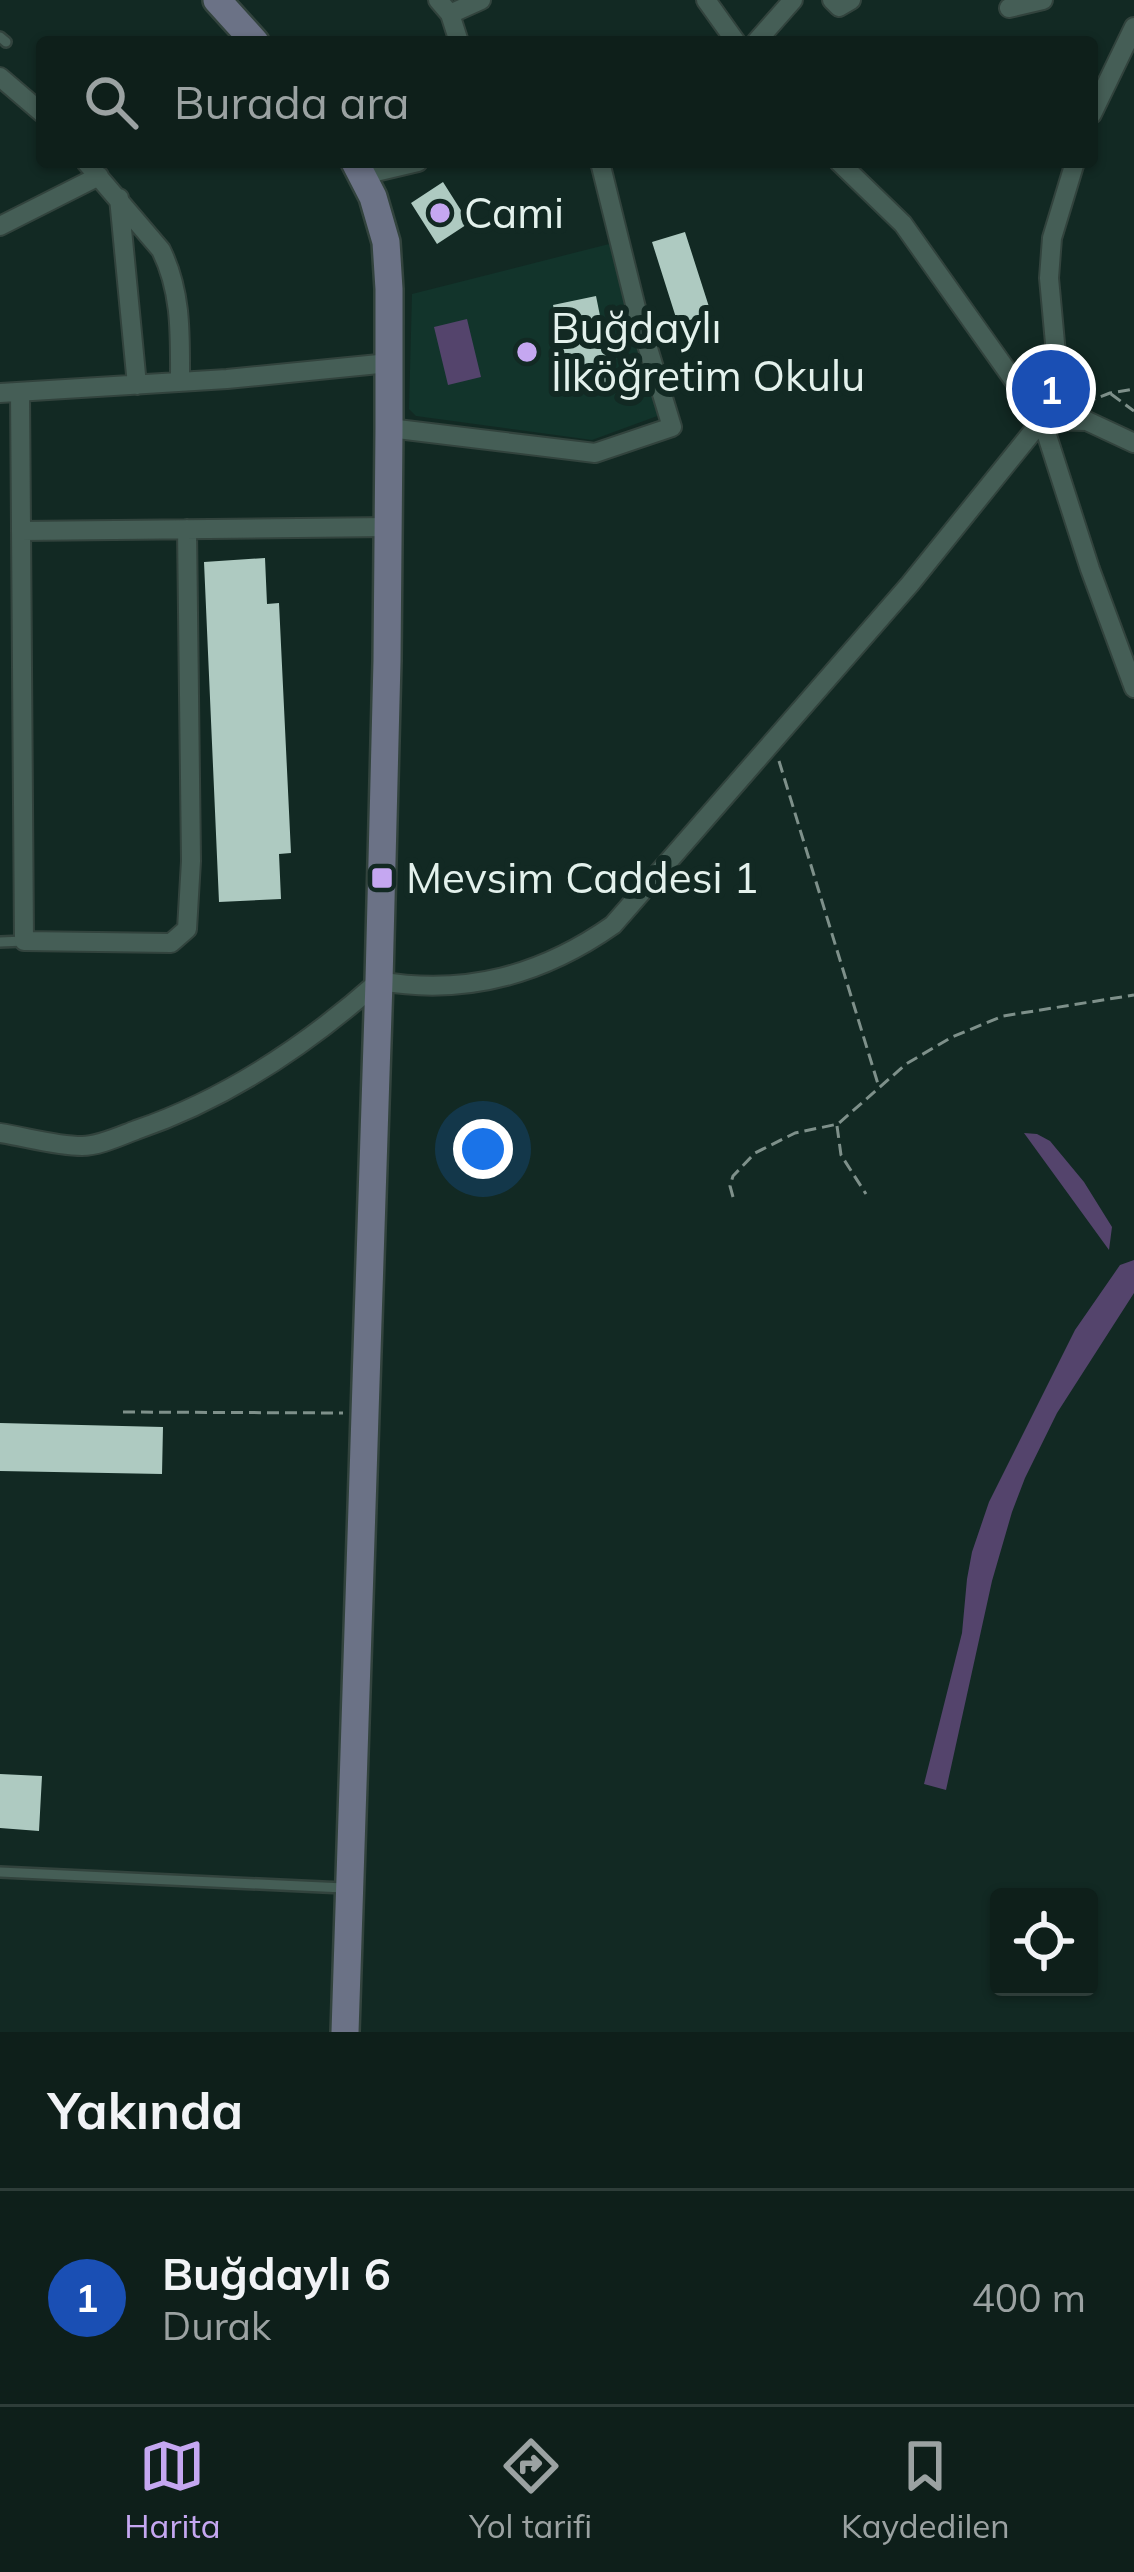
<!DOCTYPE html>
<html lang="tr">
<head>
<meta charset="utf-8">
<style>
  :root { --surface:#0e1f1a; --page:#1c2c27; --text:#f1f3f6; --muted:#9ba2a2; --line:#2e3d39; --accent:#c5a7f1 }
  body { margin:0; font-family:Mulish,sans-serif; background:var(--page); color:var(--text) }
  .controls { position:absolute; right:36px; bottom:36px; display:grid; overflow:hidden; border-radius:12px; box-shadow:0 3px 9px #0004 }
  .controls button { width:108px; height:108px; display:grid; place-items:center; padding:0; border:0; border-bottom:3px solid var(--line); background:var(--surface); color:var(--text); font:60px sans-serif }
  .you { position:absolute; left:483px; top:1149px; width:42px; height:42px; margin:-30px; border:9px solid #fff; border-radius:50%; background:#1a73e8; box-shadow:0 0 0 18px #1a73e833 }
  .badge { display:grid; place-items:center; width:78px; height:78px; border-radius:50%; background:var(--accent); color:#fff; font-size:39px; font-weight:700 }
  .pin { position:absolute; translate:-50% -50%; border:6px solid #fff; box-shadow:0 3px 12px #0006 }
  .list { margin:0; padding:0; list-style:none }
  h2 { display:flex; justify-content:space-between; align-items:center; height:156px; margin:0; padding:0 48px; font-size:51px }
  h2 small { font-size:39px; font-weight:400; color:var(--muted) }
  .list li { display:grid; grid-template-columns:78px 1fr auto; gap:36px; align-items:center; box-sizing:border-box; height:216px; padding:0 48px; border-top:3px solid var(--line) }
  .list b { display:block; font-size:45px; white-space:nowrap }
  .list p { margin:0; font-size:39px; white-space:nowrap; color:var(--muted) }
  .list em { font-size:39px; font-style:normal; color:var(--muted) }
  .icon { flex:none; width:66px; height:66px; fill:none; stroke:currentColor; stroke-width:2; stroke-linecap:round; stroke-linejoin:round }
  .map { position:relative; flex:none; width:1134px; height:2032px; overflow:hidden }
  .search { position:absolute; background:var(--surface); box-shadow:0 3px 9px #0004; left:36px; right:36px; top:36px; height:132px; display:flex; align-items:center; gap:30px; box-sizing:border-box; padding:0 42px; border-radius:12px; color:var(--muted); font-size:45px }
  .sheet { height:372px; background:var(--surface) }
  nav { display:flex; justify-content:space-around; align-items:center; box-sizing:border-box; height:168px; border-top:3px solid var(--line); background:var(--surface); font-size:33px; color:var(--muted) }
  nav a { display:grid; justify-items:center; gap:6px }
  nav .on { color:var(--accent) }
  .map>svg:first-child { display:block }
  .built { fill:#12342b }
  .green { fill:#54446c }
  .building { fill:#aecac1 }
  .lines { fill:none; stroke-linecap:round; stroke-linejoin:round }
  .lane-casing { stroke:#32433d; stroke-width:14 }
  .street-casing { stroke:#32433d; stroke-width:22 }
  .secondary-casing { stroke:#32433d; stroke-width:32 }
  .path { stroke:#7e908a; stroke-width:3; stroke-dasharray:12 6; stroke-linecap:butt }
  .lane { stroke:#455e56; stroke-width:9 }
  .street { stroke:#455e56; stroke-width:18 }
  .secondary { stroke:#6b7286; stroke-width:27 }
  .poi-dot { fill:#c5a7f1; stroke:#122923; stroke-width:4.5 }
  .labels { text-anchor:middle; stroke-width:12; stroke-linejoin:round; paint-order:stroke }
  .poi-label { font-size:42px; fill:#e3f1ec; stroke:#122923; text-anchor:start }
</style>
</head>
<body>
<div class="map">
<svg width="1134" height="2032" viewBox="0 0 1134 2032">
  <rect width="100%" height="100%" fill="#122923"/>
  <path class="built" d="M613,243l47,172 -68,25 -176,-24 -7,-7 3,-115z"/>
  <path class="green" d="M467,319l14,58 -33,8 -14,-58z
    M1024,1133l13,1 13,7 34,41 28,45 -3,23z
    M1134,1260v33l-77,120 -32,65 -13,34 -20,69 -46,209 -22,-6 38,-151 5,-54 5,-27 17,-50 86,-172 45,-65z"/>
  <path class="building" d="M443,182l26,41 -32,21 -26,-41z
    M685,232l26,81 -33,11 -26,-82z
    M596,296l18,89 -42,9 -19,-89z
    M265,558l2,46 12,-1 12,250 -12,1 2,45 -62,3 -15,-340z
    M0,1423l163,4 -1,47 -162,-3z
    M0,1774l42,2 -3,55 -39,-3z"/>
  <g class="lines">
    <defs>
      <path id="lane" d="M0,37l6,5
        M0,942l24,-1
        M0,1872l344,16"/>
      <path id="street" d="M438,0l12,14 9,28
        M706,0l30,42
        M832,0l7,7 12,-7
        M1009,8l34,-8
        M450,14l31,-14
        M756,42l37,-42
        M0,77l42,36
        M1092,114l42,-87
        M86,162l75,88c21,43 19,85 19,132
        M839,162l64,62 139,196 48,149 44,119
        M363,175l55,-13
        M119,198l18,187
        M0,226l99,-50
        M20,392l4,549 147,2 16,-14 4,-68 -4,-332
        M0,393l227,-14 162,-16
        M1042,420l45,1 47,22
        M389,428l206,25 77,-26 -35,-115 -37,-150
        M21,531l367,-4
        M0,1133c26,4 56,13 82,13 17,0 38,-10 54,-16 91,-31 171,-85 243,-149 87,15 163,-6 234,-56l297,-341 132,-164 9,-31 5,-35 -7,-76 3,-40 23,-76"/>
      <path id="secondary" d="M217,0l38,42
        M345,2032l34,-1051 8,-320 2,-233v-139l-3,-47 -13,-45 -18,-35"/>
    </defs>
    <use href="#lane" class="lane-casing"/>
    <use href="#street" class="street-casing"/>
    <use href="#secondary" class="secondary-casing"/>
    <path class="path" d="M1111,394l23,17
      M1084,403l26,-10 24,-4
      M779,761l99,323
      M837,1126l4,29 25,39
      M733,1197l-3,-11 3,-10 22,-23 40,-20 43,-9 68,-60 46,-27 51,-21 131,-21
      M123,1412l220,1"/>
    <use href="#lane" class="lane"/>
    <use href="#street" class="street"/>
    <use href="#secondary" class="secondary"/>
  </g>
  <g class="poi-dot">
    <circle cx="440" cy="213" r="12"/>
    <circle cx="527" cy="352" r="12"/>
    <rect x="370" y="866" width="24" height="24" rx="6"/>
  </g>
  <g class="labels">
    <g class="poi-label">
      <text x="464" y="228">Cami</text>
      <text x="551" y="343">Buğdaylı<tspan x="551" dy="48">İlköğretim Okulu</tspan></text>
      <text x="406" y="893">Mevsim Caddesi 1</text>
    </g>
  </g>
</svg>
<div class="controls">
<button><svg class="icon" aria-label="locate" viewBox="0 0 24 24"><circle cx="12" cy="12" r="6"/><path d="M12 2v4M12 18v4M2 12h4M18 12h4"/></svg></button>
</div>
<div class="you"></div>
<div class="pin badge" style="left:1051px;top:389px;background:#1a4fb4">1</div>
<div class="search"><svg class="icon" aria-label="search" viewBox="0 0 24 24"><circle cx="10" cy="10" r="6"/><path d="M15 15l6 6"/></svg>Burada ara</div>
</div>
<section class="sheet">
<h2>Yakında<small></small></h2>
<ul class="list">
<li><span class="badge" style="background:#1a4fb4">1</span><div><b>Buğdaylı 6</b><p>Durak</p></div><em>400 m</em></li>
</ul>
</section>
<nav>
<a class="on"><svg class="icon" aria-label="map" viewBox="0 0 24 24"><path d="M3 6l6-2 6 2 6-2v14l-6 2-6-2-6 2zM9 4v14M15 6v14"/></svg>Harita</a>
<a><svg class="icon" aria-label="directions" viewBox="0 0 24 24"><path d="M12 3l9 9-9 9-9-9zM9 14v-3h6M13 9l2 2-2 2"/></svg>Yol tarifi</a>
<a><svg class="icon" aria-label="saved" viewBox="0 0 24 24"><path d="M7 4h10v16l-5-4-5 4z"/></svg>Kaydedilen</a>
</nav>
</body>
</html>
